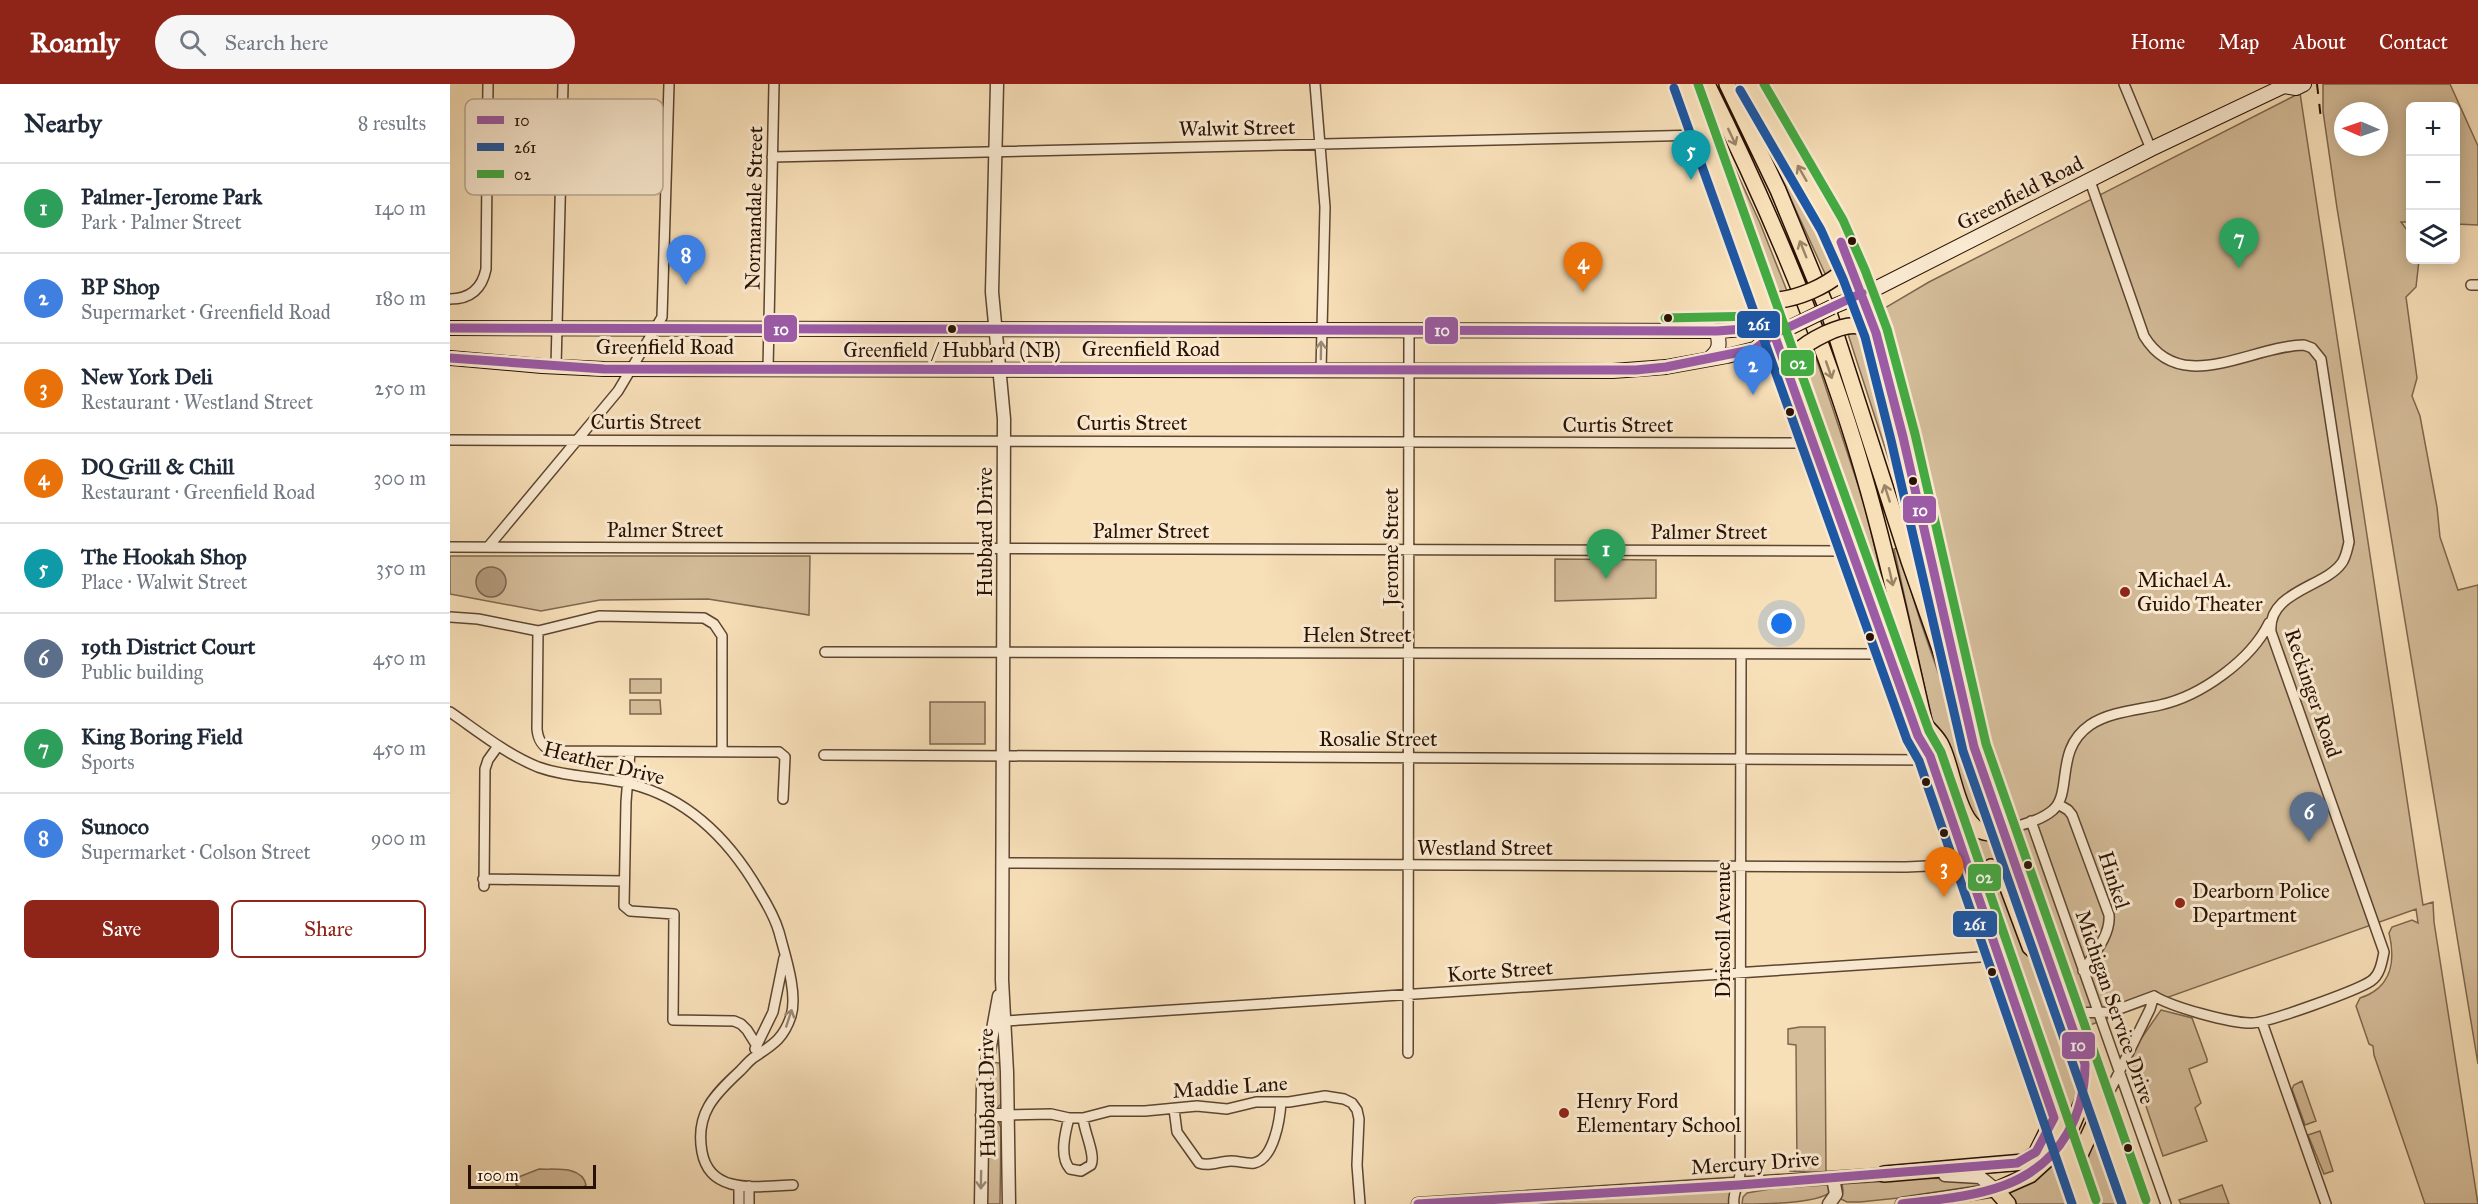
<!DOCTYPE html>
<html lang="en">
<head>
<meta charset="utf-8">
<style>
  :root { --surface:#fff; --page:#f6f6f7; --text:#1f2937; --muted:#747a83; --line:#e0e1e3; --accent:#8f2418 }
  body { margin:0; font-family:"IM FELL Great Primer",serif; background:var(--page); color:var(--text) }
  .controls { position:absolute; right:18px; top:18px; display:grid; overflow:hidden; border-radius:9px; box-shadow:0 3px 15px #0003 }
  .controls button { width:54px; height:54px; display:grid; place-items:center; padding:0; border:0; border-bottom:2px solid var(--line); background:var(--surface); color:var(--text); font:30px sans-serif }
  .compass { position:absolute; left:1884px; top:18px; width:54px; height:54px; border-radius:50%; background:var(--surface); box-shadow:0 3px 15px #0003; rotate:272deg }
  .scale { position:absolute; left:18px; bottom:15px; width:128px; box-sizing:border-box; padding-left:6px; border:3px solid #291204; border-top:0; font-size:16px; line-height:21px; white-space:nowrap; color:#291204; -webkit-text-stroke:4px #faead1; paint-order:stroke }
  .you { position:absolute; left:1332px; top:540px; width:21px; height:21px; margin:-15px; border:4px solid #fff; border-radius:50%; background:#1a73e8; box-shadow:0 0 0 9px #1a73e833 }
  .badge { display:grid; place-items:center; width:39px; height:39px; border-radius:50%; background:var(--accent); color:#fff; font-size:20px; font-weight:700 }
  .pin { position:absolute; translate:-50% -50px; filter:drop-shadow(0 2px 3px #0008) }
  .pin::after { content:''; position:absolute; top:32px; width:21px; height:18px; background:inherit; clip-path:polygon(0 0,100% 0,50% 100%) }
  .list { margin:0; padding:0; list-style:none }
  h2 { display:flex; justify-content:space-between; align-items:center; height:78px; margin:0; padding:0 24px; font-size:26px }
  h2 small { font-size:20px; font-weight:400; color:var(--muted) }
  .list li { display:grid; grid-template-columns:39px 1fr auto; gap:18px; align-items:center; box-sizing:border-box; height:90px; padding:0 24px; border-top:2px solid var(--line) }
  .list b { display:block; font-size:22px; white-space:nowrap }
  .list p { margin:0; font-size:20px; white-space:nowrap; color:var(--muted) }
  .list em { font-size:20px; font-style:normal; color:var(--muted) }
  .actions { display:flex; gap:12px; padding:18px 24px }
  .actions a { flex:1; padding:14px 0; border:2px solid var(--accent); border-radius:9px; text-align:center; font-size:21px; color:var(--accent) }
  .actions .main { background:var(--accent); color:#fff }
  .icon { flex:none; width:33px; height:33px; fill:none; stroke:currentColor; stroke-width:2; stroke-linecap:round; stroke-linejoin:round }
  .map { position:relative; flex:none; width:2028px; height:1120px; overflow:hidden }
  header { display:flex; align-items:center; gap:36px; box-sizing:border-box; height:84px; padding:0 30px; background:var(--accent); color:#fff }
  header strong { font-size:28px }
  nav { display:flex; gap:33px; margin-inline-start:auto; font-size:21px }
  .search { width:420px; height:54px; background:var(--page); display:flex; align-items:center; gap:15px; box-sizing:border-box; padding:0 21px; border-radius:33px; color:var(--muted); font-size:22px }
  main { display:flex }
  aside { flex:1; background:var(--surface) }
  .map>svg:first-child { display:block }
  .green { fill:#d4bc99; stroke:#7e674e; stroke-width:1.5; fill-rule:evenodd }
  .water { fill:#b1997b; stroke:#7b634b; stroke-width:1.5 }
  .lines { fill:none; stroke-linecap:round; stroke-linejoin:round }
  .minor-casing { stroke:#5c4531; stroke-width:12 }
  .tertiary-casing { stroke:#5c4531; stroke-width:15 }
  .secondary-casing { stroke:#291204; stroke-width:16 }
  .primary-casing { stroke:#291204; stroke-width:18 }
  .minor { stroke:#faead1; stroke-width:9 }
  .tertiary { stroke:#faead1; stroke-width:12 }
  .secondary { stroke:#faead1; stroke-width:14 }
  .primary { stroke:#f7dfb8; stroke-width:15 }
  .rail { stroke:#291204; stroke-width:2; stroke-dasharray:10 10; stroke-linecap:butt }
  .secondary-bridge-casing { stroke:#291204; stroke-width:16; stroke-linecap:butt }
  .primary-bridge-casing { stroke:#291204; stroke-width:18; stroke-linecap:butt }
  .secondary-bridge { stroke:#faead1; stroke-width:14 }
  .primary-bridge { stroke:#f7dfb8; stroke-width:15 }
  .bus-1-casing { stroke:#faead1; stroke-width:14 }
  .bus-2-casing { stroke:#faead1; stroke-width:14 }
  .bus-3-casing { stroke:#faead1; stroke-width:14 }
  .bus-1 { stroke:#9b5ba5; stroke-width:9 }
  .bus-2 { stroke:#1e57a3; stroke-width:9 }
  .bus-3 { stroke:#44aa42; stroke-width:9 }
  .oneway { stroke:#9a8367 }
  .oneway2 { stroke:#9c8975 }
  .bus-dot { fill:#291204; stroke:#faead1; stroke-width:2 }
  .poi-dot { fill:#8f2418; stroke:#faead1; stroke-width:2 }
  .labels { text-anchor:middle; stroke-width:6; stroke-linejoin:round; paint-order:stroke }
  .bus-label { font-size:20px; fill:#291204; stroke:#faead1 }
  .street-label { font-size:21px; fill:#291204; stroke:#faead1 }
  .poi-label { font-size:21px; fill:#291204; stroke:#faead1; text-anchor:start }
  .key { fill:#faead1; stroke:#bba994; stroke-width:1.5 }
  .key-label { font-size:16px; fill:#291204 }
  .line-badge { stroke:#faead1; stroke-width:2 }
  .badge-label { font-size:16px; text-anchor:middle; font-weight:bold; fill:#fff }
</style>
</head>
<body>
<header>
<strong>Roamly</strong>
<div class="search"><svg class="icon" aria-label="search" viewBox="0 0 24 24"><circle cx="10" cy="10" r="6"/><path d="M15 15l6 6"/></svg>Search here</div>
<nav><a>Home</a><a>Map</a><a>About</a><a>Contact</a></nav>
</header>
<main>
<aside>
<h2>Nearby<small>8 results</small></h2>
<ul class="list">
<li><span class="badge" style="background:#2e9e5b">1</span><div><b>Palmer-Jerome Park</b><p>Park · Palmer Street</p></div><em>140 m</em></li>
<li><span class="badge" style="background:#3f7fe0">2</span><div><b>BP Shop</b><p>Supermarket · Greenfield Road</p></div><em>180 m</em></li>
<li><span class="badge" style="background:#e8710a">3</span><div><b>New York Deli</b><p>Restaurant · Westland Street</p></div><em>250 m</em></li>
<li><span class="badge" style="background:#e8710a">4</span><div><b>DQ Grill &amp; Chill</b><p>Restaurant · Greenfield Road</p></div><em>300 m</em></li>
<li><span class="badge" style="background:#0f9aa8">5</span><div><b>The Hookah Shop</b><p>Place · Walwit Street</p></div><em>350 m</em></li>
<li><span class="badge" style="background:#5c6f8a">6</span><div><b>19th District Court</b><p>Public building</p></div><em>450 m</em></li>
<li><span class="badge" style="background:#2e9e5b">7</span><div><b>King Boring Field</b><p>Sports</p></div><em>450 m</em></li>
<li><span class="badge" style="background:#3f7fe0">8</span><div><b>Sunoco</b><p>Supermarket · Colson Street</p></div><em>900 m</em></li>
</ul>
<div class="actions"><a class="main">Save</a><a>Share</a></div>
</aside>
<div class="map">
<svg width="2028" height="1120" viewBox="0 0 2028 1120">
  <rect width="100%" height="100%" fill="#f7dfb8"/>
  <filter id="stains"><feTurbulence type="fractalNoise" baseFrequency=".00333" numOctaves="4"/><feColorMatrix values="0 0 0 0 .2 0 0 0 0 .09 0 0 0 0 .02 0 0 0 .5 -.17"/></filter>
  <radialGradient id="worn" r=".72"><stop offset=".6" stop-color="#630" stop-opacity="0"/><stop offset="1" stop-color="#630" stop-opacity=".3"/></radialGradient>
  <path class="green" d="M1241,0h5l64,139 29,73h-13l-13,-9z
    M1288,0h5l79,137 18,38 -4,11 -9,8z
    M1873,0h127l28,62v79l-22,-1v-118h-46v116h-9l9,12v26h9l-3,27 -10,10 11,81 -5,18 8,20 17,91 3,30 18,53 20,-5v479l-141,-856 -14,-97zM1893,27h36v36h-36z
    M1850,9l123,812 10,-3 1,20 44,282h-53l-51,-149 -1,-9 -4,-2 -13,-38 4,-8c31,-10 36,-36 29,-65l3,-6 20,-7 6,3 -2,-14 -329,117 -103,-293 -101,-424 46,-27z
    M1397,247l18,4 7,12 57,236z
    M1362,262l52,157 45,187 -2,2 -110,-317v-15z
    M1448,464l21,69 62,180 8,30 -13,-6 -45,-105 -37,-167z
    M0,472h360l-1,59 -101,-16 -108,1 -59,11 -91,-17z
    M1105,475l101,1v38l-101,3z
    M180,595h31v14h-31z
    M180,616h30l1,14h-31z
    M480,618h55v42h-55z
    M1515,743l27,13 8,22 -14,-1 -8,3z
    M1545,789l32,78 14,28 36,100v20l-9,18 -83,-235v-5z
    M1711,926l31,8 15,41v3l-18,7 12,34 -6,5 12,33 -44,15 -34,-100z
    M1350,943h25l1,146 -36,-2v-3l7,-1 -1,-122 -8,-1v-15z
    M541,978l8,1 2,5v36l-5,5 -8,-2 -1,-40z
    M1852,997l14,40 -11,4 -13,-36 2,-4z
    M544,1038l5,1 2,5 -1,76h-14l2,-81z
    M1648,1045l26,75h-26c-13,-38 -15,-37 0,-75z
    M1870,1047l13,40 -9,3 -16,-39z
    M1604,1077l17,43h-60l-9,-13z
    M89,1085c15,1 43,-4 47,16l-4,3h-60l-6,-3v-7z
    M1520,1094l4,1 11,10 -125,13h-13l-6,-3 2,-8 -1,-8 25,-4z
    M1377,1098l4,5v4c-10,13 -69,13 -89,13l1,-7 4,-4 58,-10z
    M1772,1101l7,19h-48l-2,-4z
    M1276,1103l7,4 -4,13h-214z"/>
  <path class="water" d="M26 498a15 15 0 1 1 30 0a15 15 0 1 1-30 0Z"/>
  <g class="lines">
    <defs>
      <path id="minor" d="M865,0l10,123 -4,163
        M1674,0l27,65
        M322,73l930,-22
        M1640,97l54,155c37,61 106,10 160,9l8,3 9,11 28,183c-2,8 -3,16 -8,22 -17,23 -74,28 -70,68l113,320c-2,10 -4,23 -13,29 -13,9 -106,43 -120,42 -22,0 -79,-16 -97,-27
        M2021,201h7
        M0,215c20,0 32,-10 36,-30l2,-185
        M106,283l7,-283
        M318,285l6,-285
        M0,356l1363,3
        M0,463l1402,4
        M38,463l130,-156 44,-74 7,-233
        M0,533l28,2 60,12 61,-15 105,2 10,6 8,12v116
        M88,547l-1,98c1,11 5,17 14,22l228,1 6,5 -2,42
        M375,568l1063,2
        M0,628c29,20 56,42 88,55 31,11 62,9 93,17 59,15 99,57 128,107 8,13 16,27 20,41 6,23 19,61 12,84 -8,24 -19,29 -38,42 -5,4 -9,9 -13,13 -26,24 -45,43 -38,81 8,44 57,34 91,33
        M180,668l-4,50 -2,104 6,5 44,3 -1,106 61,1 7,3 6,6 10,16
        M374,671l1108,5
        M1608,720l10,6 4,5 37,100c2,20 -16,40 -26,56
        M1581,737l135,383
        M1552,747c17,-6 37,-9 51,-21 20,-18 1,-60 37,-85 19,-13 47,-15 70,-20 41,-9 91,-45 109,-82
        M553,779l903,4 43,-2 17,-4
        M33,795l141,2
        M34,802l1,-117 3,-9 10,-14
        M1617,929l44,-1 43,-16
        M555,937l975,-64 16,-6
        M1812,938l64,182
        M305,965l18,-37 11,-54
        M958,969l1,-723
        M724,1025l3,23 22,31c11,4 21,-2 32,-2 8,0 16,3 23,2 20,-4 26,-44 27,-61
        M1651,1025l49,-100 4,-13
        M558,1031l43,-1 18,4h14l27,-7h35l52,-5 30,3 29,-7h33l36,-6 19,3 8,4 5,7 2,9 -2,46 3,39
        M619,1034c-4,15 -10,39 1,51l11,2 10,-6c5,-10 -7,-33 -8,-47
        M289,1120v-18
        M299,1120v-18
        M1284,1120c-2,-11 6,-20 6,-32l1,-518"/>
      <path id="tertiary" d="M547,0l-5,208 12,127 -2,561 5,92 2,132
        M532,1031h26
        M1495,1091l35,2 16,13
        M531,1120l2,-119 16,-89
        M968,1120l474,-30
        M1379,1120l7,-10 -3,-16
        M1452,1120l94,-14"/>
      <path id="secondary" d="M1382,223l41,-17 278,-141 133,-63 12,2 8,-4
        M0,244l1267,3 41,-3 16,6
        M0,274l92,8 62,3 1009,2 53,-4 61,-11 28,-7 19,-15 10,-3
        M1259,275c11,-9 11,-14 8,-28"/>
      <path id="primary" d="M1235,0l203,570 30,82 6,11
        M1257,0c57,115 109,235 147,358 29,93 49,188 71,283l5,31 66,195 89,253
        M1277,0l51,106 52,126 79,245 226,643
        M1300,0l82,141 22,49 22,59 27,104 53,234
        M1475,641c5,6 11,11 15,18 16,26 16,103 62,88
        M1528,809v-10l4,-11 9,-5 11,5 28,75 17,15
        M1623,1086l28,-61
        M1434,1090l140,-12 12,-8 18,-36
        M1558,1120l-12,-14 34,-15 34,-31 20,-46 2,-22"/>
    </defs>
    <use href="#minor" class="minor-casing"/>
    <use href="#tertiary" class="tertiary-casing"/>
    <use href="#secondary" class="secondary-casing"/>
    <use href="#primary" class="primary-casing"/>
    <use href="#minor" class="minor"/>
    <use href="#tertiary" class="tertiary"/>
    <use href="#secondary" class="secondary"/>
    <use href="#primary" class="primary"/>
    <path class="rail" d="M1867,0l4,35"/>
    <defs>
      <path id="secondary-bridge" d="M1337,245l45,-22"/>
      <path id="primary-bridge" d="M1328,216c21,-2 46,-13 63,-27
        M1346,269c12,-12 45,-30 62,-27"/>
    </defs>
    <use href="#secondary-bridge" class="secondary-bridge-casing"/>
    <use href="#primary-bridge" class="primary-bridge-casing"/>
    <use href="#secondary-bridge" class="secondary-bridge"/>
    <use href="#primary-bridge" class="primary-bridge"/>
    <defs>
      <path id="bus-1" d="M1391,158l35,91 27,104 71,310 111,317c0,26 -5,48 -18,70 -35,60 -102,62 -165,70
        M0,244l1267,3 41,-3 13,5
        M0,274l154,11 1032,1 30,-3 89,-18 19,-15 88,-41
        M968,1120l321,-19 278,-22 19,-11 18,-34 -124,-362 -12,-20 -144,-402"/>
      <path id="bus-2" d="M1224,4l233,652 12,21 153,443
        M1290,6l81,140 22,49 22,58 26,103 72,311 159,453"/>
      <path id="bus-3" d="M1248,0l231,647 12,21 155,448
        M1314,0l79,136 22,50 22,59 28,105 71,310 160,456
        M1215,234l94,-2 19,7"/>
    </defs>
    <use href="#bus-1" class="bus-1-casing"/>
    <use href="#bus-2" class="bus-2-casing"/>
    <use href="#bus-3" class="bus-3-casing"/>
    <use href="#bus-1" class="bus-1"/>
    <use href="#bus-2" class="bus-2"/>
    <use href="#bus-3" class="bus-3"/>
  </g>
  <defs><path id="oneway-shaft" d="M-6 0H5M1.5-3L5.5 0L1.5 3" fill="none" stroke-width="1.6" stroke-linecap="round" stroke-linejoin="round" transform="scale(1.5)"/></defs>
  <g class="oneway">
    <use href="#oneway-shaft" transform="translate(1282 53) rotate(65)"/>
    <use href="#oneway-shaft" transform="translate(1352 89) rotate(-120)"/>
    <use href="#oneway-shaft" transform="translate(1353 165) rotate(-112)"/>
    <use href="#oneway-shaft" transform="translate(1379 286) rotate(71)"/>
    <use href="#oneway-shaft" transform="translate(1437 409) rotate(-108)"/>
    <use href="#oneway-shaft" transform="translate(1441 493) rotate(77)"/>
  </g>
  <g class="oneway2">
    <use href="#oneway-shaft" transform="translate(871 266) rotate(-89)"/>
    <use href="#oneway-shaft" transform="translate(339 934) rotate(-72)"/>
    <use href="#oneway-shaft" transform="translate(531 1096) rotate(91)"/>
  </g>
  <g class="bus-dot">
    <circle cx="1402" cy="157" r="5"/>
    <circle cx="1218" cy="234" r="5"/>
    <circle cx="502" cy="245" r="5"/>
    <circle cx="1340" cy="328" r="5"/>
    <circle cx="1463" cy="397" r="5"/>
    <circle cx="1420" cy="553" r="5"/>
    <circle cx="1476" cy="698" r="5"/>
    <circle cx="1494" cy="749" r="5"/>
    <circle cx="1578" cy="781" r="5"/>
    <circle cx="1542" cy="888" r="5"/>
    <circle cx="1678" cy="1064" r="5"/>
  </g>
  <g class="poi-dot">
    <circle cx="1675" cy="508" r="6"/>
    <circle cx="1730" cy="819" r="6"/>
    <circle cx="1114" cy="1029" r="6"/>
  </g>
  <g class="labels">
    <g class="bus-label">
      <text x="502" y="273">Greenfield / Hubbard (NB)</text>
    </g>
    <g class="street-label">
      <text transform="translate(787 44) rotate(-1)" y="7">Walwit Street</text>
      <text transform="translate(1570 109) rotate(-27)" y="7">Greenfield Road</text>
      <text transform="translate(304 124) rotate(-89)" y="7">Normandale Street</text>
      <text x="215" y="270">Greenfield Road</text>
      <text x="701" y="272">Greenfield Road</text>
      <text x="196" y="345">Curtis Street</text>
      <text x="682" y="346">Curtis Street</text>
      <text x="1168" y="348">Curtis Street</text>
      <text x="215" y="453">Palmer Street</text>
      <text x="701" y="454">Palmer Street</text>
      <text transform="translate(535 448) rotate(-90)" y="7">Hubbard Drive</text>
      <text x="1259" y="455">Palmer Street</text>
      <text transform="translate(941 463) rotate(-90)" y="7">Jerome Street</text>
      <text x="907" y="558">Helen Street</text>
      <text transform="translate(1863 609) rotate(71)" y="7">Reckinger Road</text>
      <text x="928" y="662">Rosalie Street</text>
      <text transform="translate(154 679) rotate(14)" y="7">Heather Drive</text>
      <text x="1035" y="771">Westland Street</text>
      <text transform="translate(1664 796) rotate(72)" y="7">Hinkel</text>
      <text transform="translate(1273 846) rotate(-90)" y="7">Driscoll Avenue</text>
      <text transform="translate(1050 887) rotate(-4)" y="7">Korte Street</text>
      <text transform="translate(1665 923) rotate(71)" y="7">Michigan Service Drive</text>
      <text transform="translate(780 1003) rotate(-4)" y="7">Maddie Lane</text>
      <text transform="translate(537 1009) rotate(-91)" y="7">Hubbard Drive</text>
      <text transform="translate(1305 1079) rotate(-4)" y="7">Mercury Drive</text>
    </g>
    <g class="poi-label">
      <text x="1687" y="503">Michael A.<tspan x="1687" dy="24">Guido Theater</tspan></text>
      <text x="1742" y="814">Dearborn Police<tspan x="1742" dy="24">Department</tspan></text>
      <text x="1126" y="1024">Henry Ford<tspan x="1126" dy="24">Elementary School</tspan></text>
    </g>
  </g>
  <rect x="15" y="15" width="198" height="96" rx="9" class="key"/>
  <rect x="27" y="32" width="27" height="8" fill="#9b5ba5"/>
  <rect x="27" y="59" width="27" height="8" fill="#1e57a3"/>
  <rect x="27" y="86" width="27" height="8" fill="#44aa42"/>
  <g class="key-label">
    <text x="64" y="42">10</text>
    <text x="64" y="69">261</text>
    <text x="64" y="96">02</text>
  </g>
  <g class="line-badge">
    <rect x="1286" y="226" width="45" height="29" rx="6" fill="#1e57a3"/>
    <rect x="313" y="230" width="35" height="29" rx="6" fill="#9b5ba5"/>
    <rect x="974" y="232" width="35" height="29" rx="6" fill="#9b5ba5"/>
    <rect x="1330" y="265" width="35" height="28" rx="6" fill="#44aa42"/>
    <rect x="1452" y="411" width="35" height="29" rx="6" fill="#9b5ba5"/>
    <rect x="1517" y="779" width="35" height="29" rx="6" fill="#44aa42"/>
    <rect x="1502" y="826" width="46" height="28" rx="6" fill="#1e57a3"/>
    <rect x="1611" y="947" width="35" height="29" rx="6" fill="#9b5ba5"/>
  </g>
  <g class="badge-label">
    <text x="1309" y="246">261</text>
    <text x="331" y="251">10</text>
    <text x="992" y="252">10</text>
    <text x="1348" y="285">02</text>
    <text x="1470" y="432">10</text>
    <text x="1534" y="799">02</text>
    <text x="1525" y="846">261</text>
    <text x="1628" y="967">10</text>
  </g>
  <rect width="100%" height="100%" filter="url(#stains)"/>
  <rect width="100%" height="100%" fill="url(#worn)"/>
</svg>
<div class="controls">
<button>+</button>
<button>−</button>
<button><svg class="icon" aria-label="layers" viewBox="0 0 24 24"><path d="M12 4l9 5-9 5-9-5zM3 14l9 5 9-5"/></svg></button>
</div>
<svg class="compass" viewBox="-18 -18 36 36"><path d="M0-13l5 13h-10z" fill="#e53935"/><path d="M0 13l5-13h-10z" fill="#747a83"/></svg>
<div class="scale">100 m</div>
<div class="you"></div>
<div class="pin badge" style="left:1156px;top:495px;background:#2e9e5b">1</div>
<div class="pin badge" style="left:1303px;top:311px;background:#3f7fe0">2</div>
<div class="pin badge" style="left:1494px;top:813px;background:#e8710a">3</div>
<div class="pin badge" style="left:1133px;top:208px;background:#e8710a">4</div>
<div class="pin badge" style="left:1241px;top:96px;background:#0f9aa8">5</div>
<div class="pin badge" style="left:1859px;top:758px;background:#5c6f8a">6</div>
<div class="pin badge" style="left:1789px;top:184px;background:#2e9e5b">7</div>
<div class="pin badge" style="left:236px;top:201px;background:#3f7fe0">8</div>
</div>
</main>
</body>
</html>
